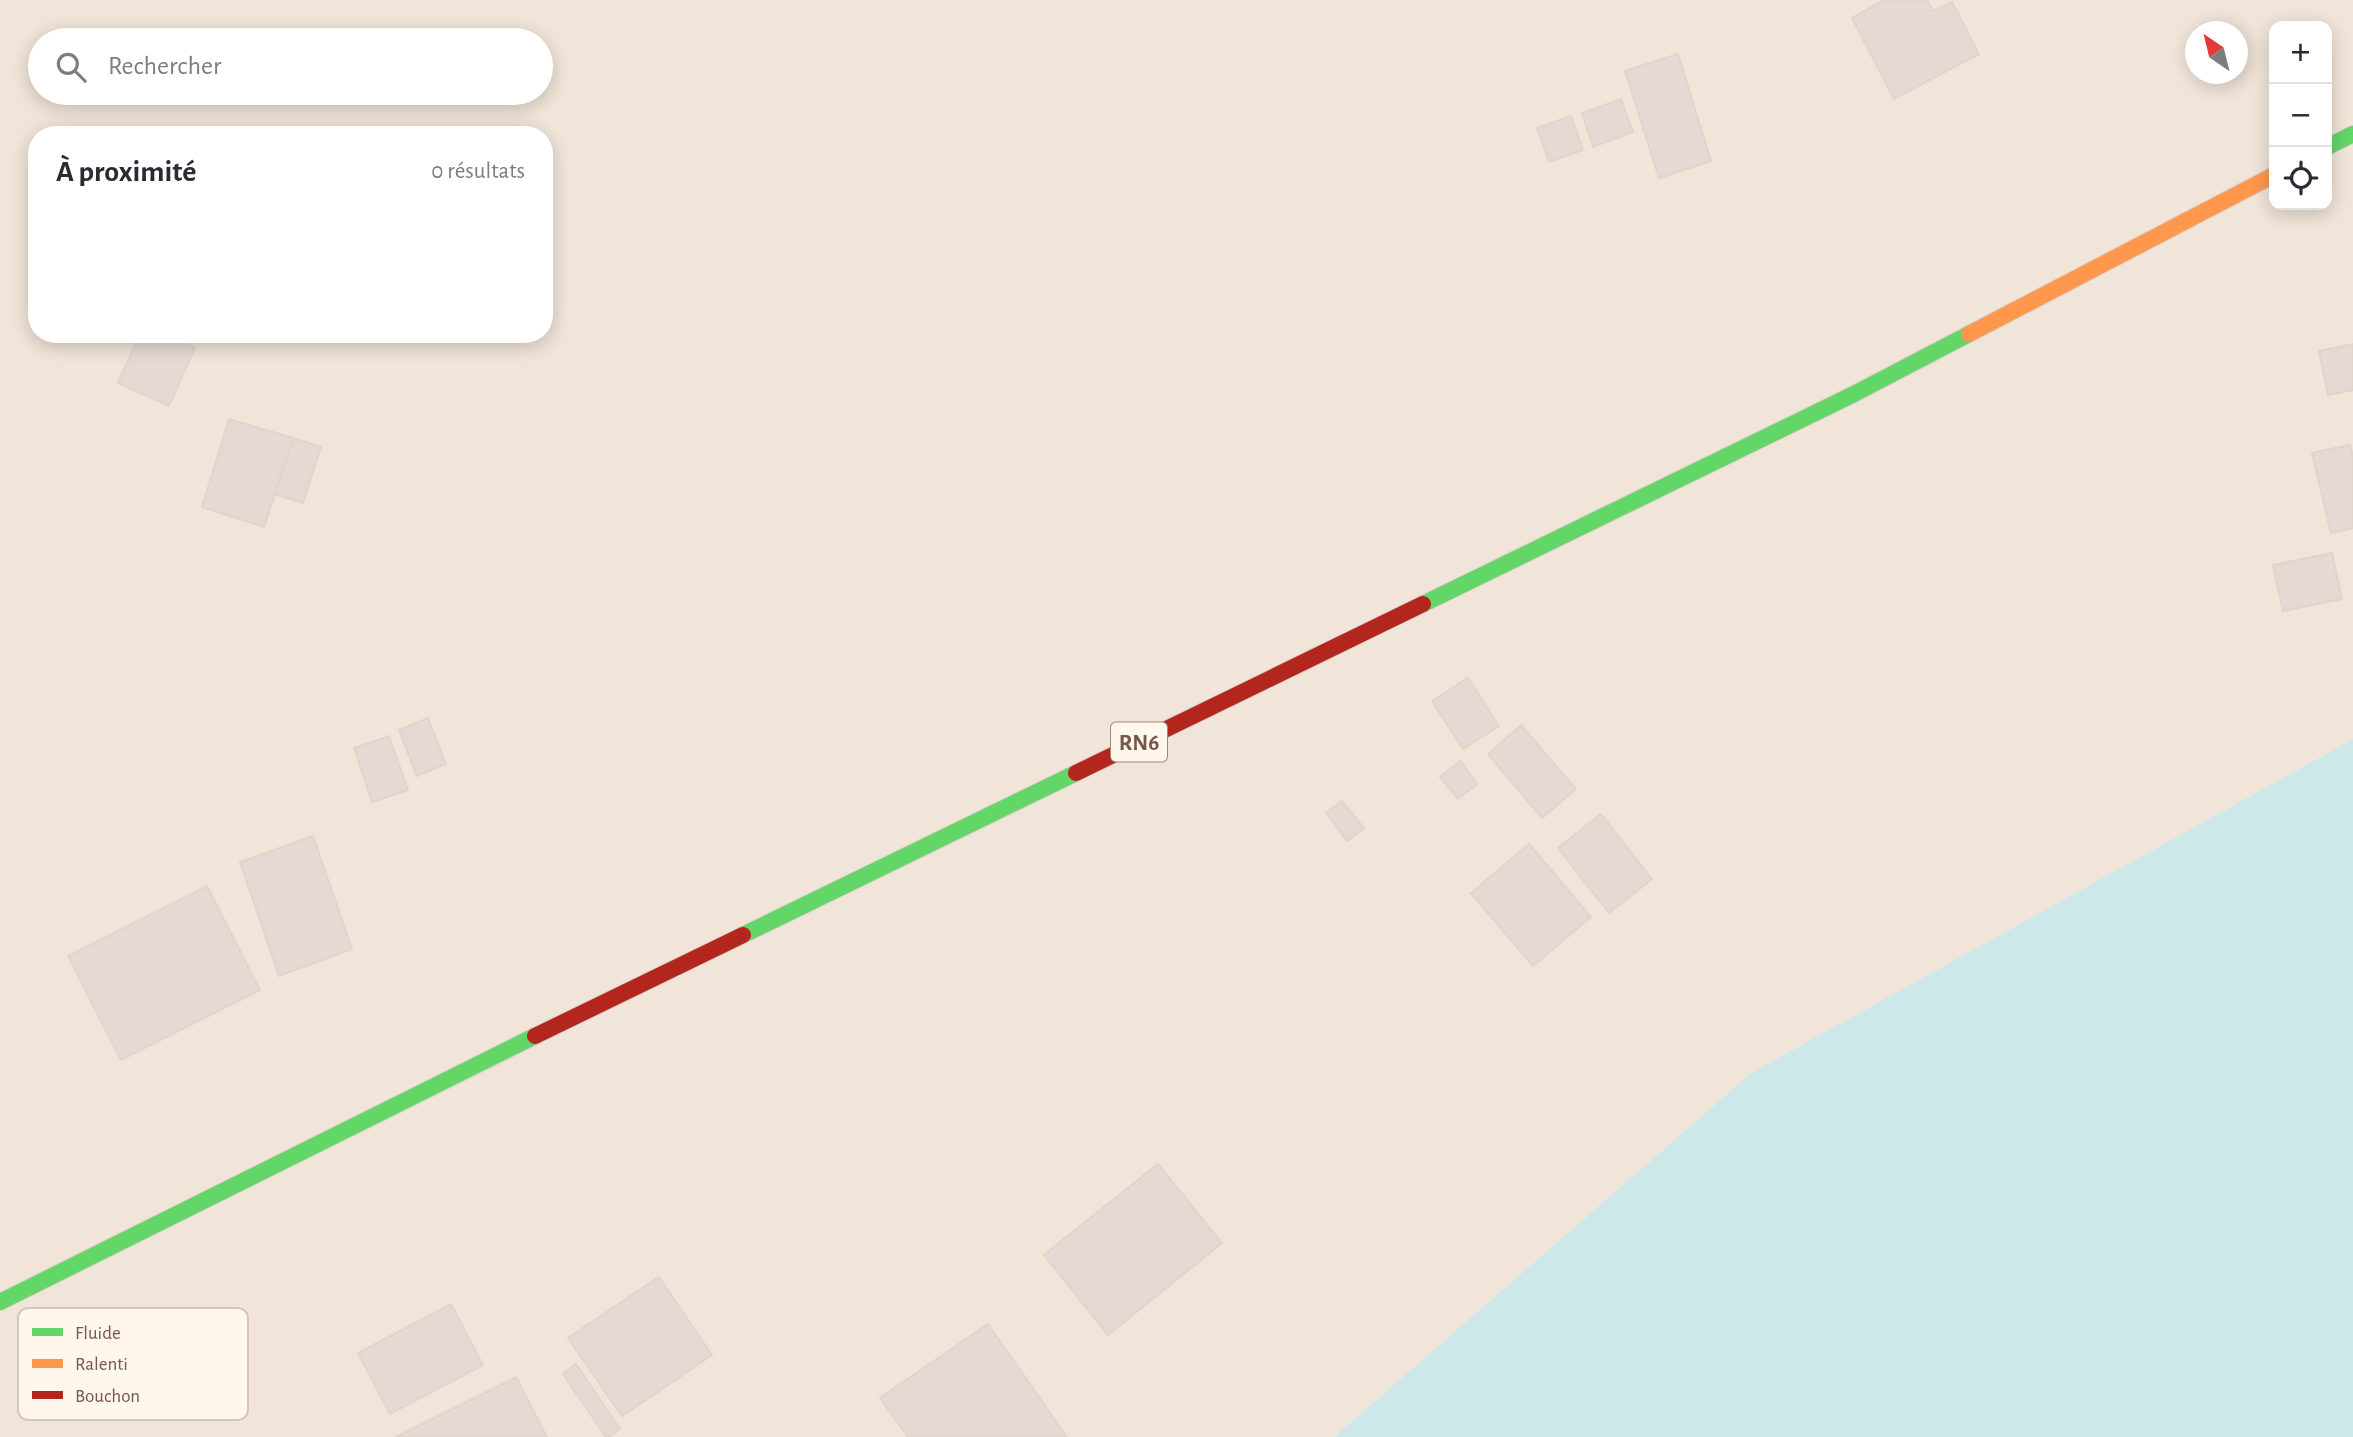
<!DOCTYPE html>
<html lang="fr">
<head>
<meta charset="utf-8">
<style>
  :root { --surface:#fff; --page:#f2f2f3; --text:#2b2b33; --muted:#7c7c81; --line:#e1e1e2 }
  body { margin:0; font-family:"Alegreya Sans",sans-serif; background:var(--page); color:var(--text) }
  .controls { position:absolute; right:21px; top:21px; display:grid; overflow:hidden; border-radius:14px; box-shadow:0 4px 18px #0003 }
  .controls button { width:63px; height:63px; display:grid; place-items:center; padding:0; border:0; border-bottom:2px solid var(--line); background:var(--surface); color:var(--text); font:35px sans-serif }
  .compass { position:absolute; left:2185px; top:21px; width:63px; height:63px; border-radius:50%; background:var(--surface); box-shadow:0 4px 18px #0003; rotate:325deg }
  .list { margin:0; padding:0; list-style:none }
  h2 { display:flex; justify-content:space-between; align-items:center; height:91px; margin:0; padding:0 28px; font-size:30px }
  h2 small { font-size:23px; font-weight:400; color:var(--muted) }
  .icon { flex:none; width:38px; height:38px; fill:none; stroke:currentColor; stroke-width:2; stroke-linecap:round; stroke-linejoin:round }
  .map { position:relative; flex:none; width:2353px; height:1437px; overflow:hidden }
  .search { position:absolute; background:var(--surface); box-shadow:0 4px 18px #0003; left:28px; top:28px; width:525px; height:77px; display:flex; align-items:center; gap:18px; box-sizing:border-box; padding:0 24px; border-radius:38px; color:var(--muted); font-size:26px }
  .panel { position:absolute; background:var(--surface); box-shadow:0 4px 18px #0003; left:28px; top:126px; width:525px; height:217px; border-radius:28px }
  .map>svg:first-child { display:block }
  .residential { fill:#f1e4d8; fill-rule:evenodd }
  .water { fill:#cde8e8 }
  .building { fill:#e4dad3; stroke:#e1d4cd; stroke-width:2 }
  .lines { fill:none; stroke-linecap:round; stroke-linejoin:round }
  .fast-casing { stroke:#d9cfc9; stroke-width:18 }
  .slow-casing { stroke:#d9cfc9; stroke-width:18 }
  .jam-casing { stroke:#d9cfc9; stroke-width:18 }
  .fast { stroke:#63d668; stroke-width:16 }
  .slow { stroke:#ff974d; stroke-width:16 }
  .jam { stroke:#b3261e; stroke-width:16 }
  .labels { text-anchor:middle; stroke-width:7; stroke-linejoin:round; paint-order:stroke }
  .shield { fill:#fff6ec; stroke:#a0877b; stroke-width:2 }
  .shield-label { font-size:23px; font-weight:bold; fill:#77574a }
  .key { fill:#fff6ec; stroke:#d6c6bb; stroke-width:2 }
  .key-label { font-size:19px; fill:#77574a }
</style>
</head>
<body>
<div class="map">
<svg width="2353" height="1437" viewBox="0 0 2353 1437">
  <rect width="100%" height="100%" fill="#f8f2eb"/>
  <path class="residential" d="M0,0h2353v739l-602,334 -417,364h-1334zM2274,26h53v179h-53zM2196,32h42v42h-42zM40,40h501v53h-501zM37,135h507v199h-507z"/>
  <path class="water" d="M2353,739v698h-1019l417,-364z"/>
  <path class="building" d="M1884,0h43l6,11 19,-9 27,52 -85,45 -42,-81z
    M1678,54l33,107 -52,17 -34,-107z
    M1621,99l12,33 -40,15 -11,-34z
    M1571,116l12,34 -34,12 -12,-34z
    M140,334h25l30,14 -26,58 -51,-23z
    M2353,344v46l-25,5 -9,-44z
    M229,419l64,19 -29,89 -62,-20z
    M293,438l28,9 -18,56 -29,-9z
    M2350,445l3,11v72l-22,5 -19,-80z
    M2332,553l10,46 -59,12 -10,-46z
    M1468,678l31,48 -36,23 -31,-48z
    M428,718l18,46 -29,12 -18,-46z
    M1521,725l55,64 -34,29 -54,-64z
    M389,736l19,54 -36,12 -18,-54z
    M1461,761l16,23 -19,15 -18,-22z
    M1342,801l22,27 -17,13 -21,-28z
    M1601,814l51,65 -43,34 -51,-65z
    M313,836l39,113 -73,27 -39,-114z
    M1529,844l62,73 -58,49 -62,-73z
    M207,886l53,104 -139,70 -53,-104z
    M1158,1164l64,79 -114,92 -64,-80z
    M659,1277l53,78 -90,61 -54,-78z
    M451,1304l32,61 -93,49 -32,-61z
    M988,1324l79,113h-159l-28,-39z
    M576,1364l44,65 -11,8h-3l-43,-63z
    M516,1377l31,60h-151z"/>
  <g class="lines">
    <defs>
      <path id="fast" d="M2327,147l26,-13
        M1423,604l431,-210 115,-60
        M743,935l333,-162
        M0,1302l535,-266"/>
      <path id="slow" d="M1969,334l305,-159"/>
      <path id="jam" d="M1076,773l347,-169
        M535,1036l208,-101"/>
    </defs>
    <use href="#fast" class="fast-casing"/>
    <use href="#slow" class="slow-casing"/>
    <use href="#jam" class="jam-casing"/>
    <use href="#fast" class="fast"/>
    <use href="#slow" class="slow"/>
    <use href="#jam" class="jam"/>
  </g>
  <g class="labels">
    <rect class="shield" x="1111" y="722.5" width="56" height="39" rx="5"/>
    <g class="shield-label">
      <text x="1139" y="750">RN6</text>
    </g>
  </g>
  <rect x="18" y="1308" width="230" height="112" rx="10" class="key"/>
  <rect x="32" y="1328" width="31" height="8" fill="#63d668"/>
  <rect x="32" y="1359" width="31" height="9" fill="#ff974d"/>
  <rect x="32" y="1391" width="31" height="8" fill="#b3261e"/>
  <g class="key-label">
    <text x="75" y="1339">Fluide</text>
    <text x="75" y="1370">Ralenti</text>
    <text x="75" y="1402">Bouchon</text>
  </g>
</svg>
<div class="controls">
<button>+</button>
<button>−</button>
<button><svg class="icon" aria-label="locate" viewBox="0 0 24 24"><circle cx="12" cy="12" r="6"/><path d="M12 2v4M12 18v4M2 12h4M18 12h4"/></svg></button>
</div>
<svg class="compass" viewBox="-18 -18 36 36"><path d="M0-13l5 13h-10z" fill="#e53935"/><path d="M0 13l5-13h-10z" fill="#7c7c81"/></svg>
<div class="search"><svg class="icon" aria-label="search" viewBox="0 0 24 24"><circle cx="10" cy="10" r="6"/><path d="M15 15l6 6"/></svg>Rechercher</div>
<section class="panel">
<h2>À proximité<small>0 résultats</small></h2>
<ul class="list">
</ul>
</section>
</div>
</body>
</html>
